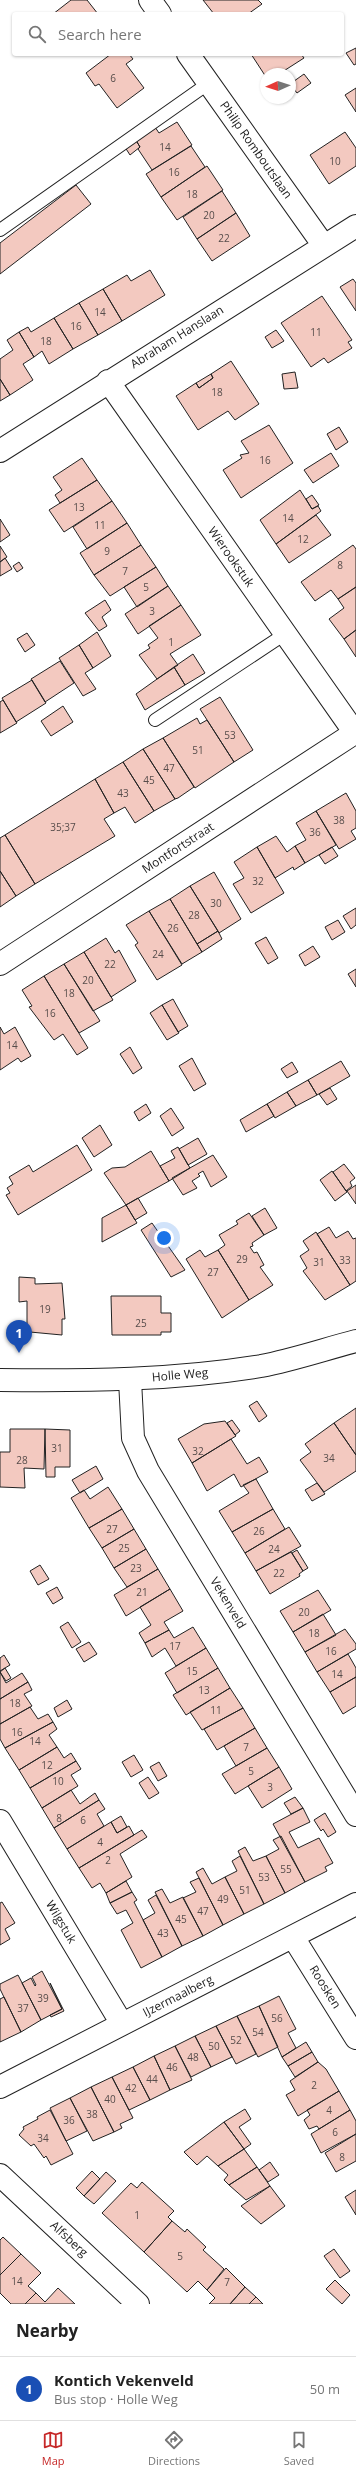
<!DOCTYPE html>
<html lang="en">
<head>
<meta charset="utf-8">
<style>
  :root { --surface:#fff; --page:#f2f2f2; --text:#222; --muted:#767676; --line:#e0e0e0; --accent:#c62828 }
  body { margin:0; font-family:"Open Sans",sans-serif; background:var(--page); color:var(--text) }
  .compass { position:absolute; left:260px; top:68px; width:36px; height:36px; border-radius:50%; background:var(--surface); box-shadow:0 1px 3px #0004; rotate:267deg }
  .you { position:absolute; left:164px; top:1238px; width:14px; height:14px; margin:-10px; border:3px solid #fff; border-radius:50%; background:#1a73e8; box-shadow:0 0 0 6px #1a73e833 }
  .badge { display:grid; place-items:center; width:26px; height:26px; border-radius:50%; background:var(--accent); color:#fff; font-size:13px; font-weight:700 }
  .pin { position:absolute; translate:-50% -33px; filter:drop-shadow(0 1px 2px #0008) }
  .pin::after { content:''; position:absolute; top:21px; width:14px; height:12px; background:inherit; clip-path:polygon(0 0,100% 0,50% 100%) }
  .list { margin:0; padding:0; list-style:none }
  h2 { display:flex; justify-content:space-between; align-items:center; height:52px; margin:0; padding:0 16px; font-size:17px }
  h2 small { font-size:13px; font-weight:400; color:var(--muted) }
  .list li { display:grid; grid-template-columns:26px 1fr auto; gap:12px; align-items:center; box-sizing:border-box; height:64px; padding:0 16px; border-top:1px solid var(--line) }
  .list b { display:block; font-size:15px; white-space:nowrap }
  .list p { margin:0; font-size:13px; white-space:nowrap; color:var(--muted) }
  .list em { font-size:13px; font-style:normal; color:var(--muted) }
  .icon { flex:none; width:22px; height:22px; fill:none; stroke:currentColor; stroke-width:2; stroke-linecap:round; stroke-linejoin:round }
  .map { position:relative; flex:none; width:356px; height:2304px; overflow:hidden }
  .search { position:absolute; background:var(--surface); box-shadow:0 1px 3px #0004; left:12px; right:12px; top:12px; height:44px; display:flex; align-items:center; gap:10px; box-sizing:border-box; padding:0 14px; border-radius:4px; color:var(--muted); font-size:15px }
  .sheet { height:116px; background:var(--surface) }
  nav { display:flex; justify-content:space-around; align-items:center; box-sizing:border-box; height:56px; border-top:1px solid var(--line); background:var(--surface); font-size:11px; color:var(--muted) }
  nav a { display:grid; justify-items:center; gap:2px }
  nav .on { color:var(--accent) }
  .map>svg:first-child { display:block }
  .building { fill:#f3c9c0; stroke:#222 }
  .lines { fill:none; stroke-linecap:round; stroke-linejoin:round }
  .service-casing { stroke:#222; stroke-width:14 }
  .minor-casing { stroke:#222; stroke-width:24 }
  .tertiary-casing { stroke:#222; stroke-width:24 }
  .service { stroke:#fff; stroke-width:12 }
  .minor { stroke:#fff; stroke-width:22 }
  .tertiary { stroke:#fff; stroke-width:22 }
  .labels { text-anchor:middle; stroke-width:3; stroke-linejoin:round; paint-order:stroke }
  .number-label { font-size:10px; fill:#564c4a }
  .street-label { font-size:12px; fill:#222; stroke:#fff }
</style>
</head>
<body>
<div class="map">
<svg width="356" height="2304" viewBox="0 0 356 2304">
  <rect width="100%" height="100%" fill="#fff"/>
  <path class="building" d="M71,0h16l11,14h-45z
    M203,0h55l4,4 -14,10h-34z
    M356,48v16l-2,1 -8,-12z
    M111,54h18l4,5 -7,5 18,24 -27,20 -18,-24 -4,2 -9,-13z
    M251,54h50l3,4 -25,16h-13v3z
    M304,74l7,9 -14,10 -7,-9z
    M356,88v24l-11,-17z
    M177,122l15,23 -40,25 -14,-21 2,-2 -6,-10 19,-13 6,9z
    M345,132l11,16v18l-27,18 -19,-29z
    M134,137l6,10 -10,8 -7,-11z
    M191,146l14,21 -44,30 -15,-23z
    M207,166l16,24 -46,30 -16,-23z
    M76,185l15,19 -91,70v-31z
    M222,191l14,22 -39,26 -14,-22z
    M236,213l14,23 -38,25 -15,-22z
    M150,270l15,25 -43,26 -19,-32 24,-14 4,6z
    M353,279l3,4v28l-16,-24z
    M103,289l19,32 -24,14 -19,-32z
    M322,296l30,44 -4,2 4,6 -24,15 -4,-5 -13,9 -30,-44z
    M79,303l19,32 -25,14 -19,-31z
    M54,318l19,31 -24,15 -7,-13 -8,6 -15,-25 9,-5 3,5z
    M276,330l8,11 -12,7 -7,-11z
    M19,332l15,25 -11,7 10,16 -23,15 -10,-16v-20l13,-9 -6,-10z
    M231,361l28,43 -24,16 -7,-9 -30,19 -22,-34 20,-13 3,5 14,-10 -2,-4z
    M295,372l3,16 -14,1 -2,-15z
    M211,374l2,4 -14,10 -3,-5z
    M0,379l10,16 -10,6z
    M269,425l24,38 -52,35 -18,-28 19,-12 -2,-3 9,-2 -8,-12z
    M339,427l9,15 -12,8 -9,-16z
    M331,453l8,13 -26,17 -9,-13z
    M82,458l15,22 -37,23 -5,-8 7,-5 -9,-13z
    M97,480l15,21 -48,31 -15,-22z
    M300,490l12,19 6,-3 3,5 -45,33 -16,-24z
    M312,495l7,10 -7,4 -6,-10z
    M112,501l15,22 -40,26 -14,-22z
    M316,515l15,20 -42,28 -13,-19z
    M0,519l10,16 -10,7z
    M127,523l14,22 -47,30 -14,-22z
    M141,545l15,22 -46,29 -16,-21z
    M353,545l3,4v38l-18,12 -7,-9 -16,11 -14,-19z
    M0,546l7,11 -7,5z
    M5,558l7,11 -12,7v-14z
    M19,562l4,6 -6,4 -4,-6z
    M156,567l12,19 -31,21 -13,-20z
    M168,586l13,19 -43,29 -13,-20z
    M356,587v43l-12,9 -15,-20 15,-11 -6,-9z
    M105,600l6,10 -9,7 5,9 -8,5 -14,-18z
    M181,605l20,30 -31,19 8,11 -21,14 -18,-24 11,-7 -2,-3 10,-7 -9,-12z
    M356,630v27l-12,-18z
    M97,632l14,24 -18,12 -14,-23z
    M27,633l8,12 -10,7 -8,-13z
    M79,645l14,23 -8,5 11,16 -13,7 -24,-38z
    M193,654l12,19 -20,12 -11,-18z
    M60,661l14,22 -29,19 -14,-23z
    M174,667l11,18 -40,25 -9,-16z
    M32,680l14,23 -30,19 -14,-24z
    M220,697l33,53 -19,12 -34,-53z
    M3,700l14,23 -17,10v-31z
    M63,706l10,16 -22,14 -10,-15z
    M197,718l3,6 7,-4 27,42 -39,26 -32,-50z
    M163,738l31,49 -16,11 -3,1 -32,-50z
    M143,749l32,50 -21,12 -31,-49z
    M123,762l31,49 -19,12 -10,-16 -11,6 -19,-34z
    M95,779l19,34 -10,6 11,17 -80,48 -30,-49z
    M346,793l10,18v17l-5,3 5,8 -17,10 -23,-38z
    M316,811l20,34 -31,18 -10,-17 11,-6 -10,-17z
    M5,835l30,49 -19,12 -16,-25v-33z
    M276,836l11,16 8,-6 10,17 -11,7 -1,-3 -18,11 -18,-31z
    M257,847l27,46 -33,20 -18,-29 11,-6 -10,-16z
    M332,847l6,9 -13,8 -6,-9z
    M0,871l16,25 -16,11z
    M214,872l27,47 -22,14 -29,-47z
    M190,886l28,45 -21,13 -27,-45z
    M170,899l32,53 -20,12 -33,-53z
    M356,908v17l-5,4 -8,-13z
    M149,911l33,54 -25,15 -22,-35 3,-2 -12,-18z
    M338,920l7,12 -13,8 -7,-13z
    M218,931l4,8 -20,13 -5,-8z
    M266,937l12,21 -10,6 -13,-21z
    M106,938l9,15 4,-3 17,31 -25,16 -27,-45z
    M313,946l7,11 -15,9 -6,-11z
    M84,952l29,48 -20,11 -29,-47z
    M64,964l36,57 -21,12 -35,-57z
    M356,969v18l-8,-13z
    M44,976l44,72 -11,7 -14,-21 -9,6 -25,-33 3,-1 -10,-16z
    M173,999l15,27 -10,6 -16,-27z
    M162,1005l17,28 -12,7 -17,-27z
    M0,1027l4,7 11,-7 16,29 -10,6 -3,-4 -18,12z
    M130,1047l12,21 -9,6 -13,-20z
    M192,1058l14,26 -12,7 -15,-25z
    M341,1061l9,15 -33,19 -9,-15z
    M292,1062l6,10 -11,6 -6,-9z
    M308,1080l9,15 -21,11 -9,-14z
    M330,1088l7,11 -10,6 -8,-11z
    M287,1092l9,14 -21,12 -8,-14z
    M146,1104l5,9 -12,8 -5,-9z
    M267,1104l7,12 -28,16 -6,-12z
    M171,1108l13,20 -12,8 -12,-20z
    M100,1125l12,20 -18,12 -12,-19z
    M198,1138l9,16 -19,11 -9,-16z
    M77,1145l15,25 -74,45 -12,-20 4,-2 -3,-5 6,-4 -4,-7 20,-12 4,7z
    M178,1147l12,21 -21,13 -9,-15 15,-8 -4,-7z
    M151,1151l18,30 -43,24 -22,-32 8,-5 13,-1z
    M213,1155l14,22 -16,10 -8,-16 -5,3 2,2 -8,5 5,7 -14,7 -11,-17z
    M344,1164l11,14 -5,4 2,4 -6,5 -13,-19z
    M332,1171l15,21 -12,9 -15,-21z
    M356,1185v19l-9,-13z
    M138,1198l9,15 -12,7 -9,-15z
    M126,1205l11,18 -35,19v-24z
    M265,1208l12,20 -13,7 -12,-19z
    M249,1213l15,22 -12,8 1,3 -3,1 4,6 3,-1 7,13 -4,2 13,18 -24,15 -31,-50 7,-5 -6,-10 19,-11 -2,-3z
    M152,1223l33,47 -14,7 -30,-47z
    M329,1227l7,11 12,-7 5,8 3,-1v43l-6,4 -33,-51z
    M316,1232l34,53 -25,15 -22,-29 4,-3 -7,-12 9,-6 -6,-9z
    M200,1250l5,7 13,-7 31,50 -27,18 -36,-59z
    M19,1277l16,1v6l27,-1 3,36h-3v16l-32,-3v2l-3,1v-34l-8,1z
    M111,1296h50v17h10v19h-10v3h-49z
    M257,1401l10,15 -8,6 -10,-16z
    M356,1408v47l-22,-32z
    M232,1420l8,11 -5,4 -8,-12z
    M225,1421l11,15 -44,27 -14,-24 26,-15z
    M334,1423l22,32v16l-32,21 -24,-32 11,-8 -6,-8z
    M10,1429h35l-1,40 -20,-1 1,20 -25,-1v-35h10z
    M45,1429l25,1v37h-15v10h-9z
    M231,1439l16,25 12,-7 9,15 -27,15 -7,-13 -27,17 -15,-28z
    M96,1466l7,13 -23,14 -8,-13z
    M256,1479l17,30 -41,23 -13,-21 30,-18 -6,-8z
    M317,1483l8,11 -13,7 -7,-11z
    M108,1487l14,22 -33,19 -18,-30 13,-8 6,9z
    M122,1509l12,20 -32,19 -13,-20z
    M273,1509l12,20 -40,24 -13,-21z
    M289,1527l12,19 -45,25 -11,-18z
    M134,1529l12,20 -32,19 -12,-20z
    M146,1549l12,20 -31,18 -13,-19z
    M297,1550l11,18 -5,3 -11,-18z
    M291,1552l12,19 -4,3 1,2 -30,18 -14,-23z
    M40,1565l9,14 -11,6 -8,-14z
    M158,1569l12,20 -44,27 -12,-21z
    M57,1587l6,11 -10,6 -7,-11z
    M170,1589l13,22 -19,11 5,8 -24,13 -6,-10 12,-8 -11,-18z
    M318,1590l13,20 -38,22 -13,-21z
    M323,1614l13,21 -31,17 -12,-20z
    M68,1622l13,20 -9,6 -12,-21z
    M193,1627l13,21 -30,18 -11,-18 -13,9 -7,-14 24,-13 5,8z
    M345,1629l11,15v5l-39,23 -12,-20z
    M89,1642l8,12 -13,8 -8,-13z
    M206,1648l12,20 -41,25 -12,-20z
    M348,1654l8,14v9l-26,15 -13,-20z
    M4,1655l6,10 -10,6v-13z
    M5,1668l6,10 -5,3 -6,-9z
    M218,1668l12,20 -44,27 -13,-20z
    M0,1672l6,11 16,-10 6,9 -28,17z
    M356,1677v29l-13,8 -13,-22z
    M28,1682l4,8 -8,4 8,12 -32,18v-25z
    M230,1688l13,20 -41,22 -12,-18z
    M67,1700l5,9 -14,8 -4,-9z
    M30,1707l8,12 10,-5 5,8 -48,26 -5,-9v-15z
    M243,1708l12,20 -38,22 -13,-21z
    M53,1722l4,7 -8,6 8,12 -38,23 -14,-22z
    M255,1728l12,20 -31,18 -12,-20z
    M57,1747l7,11 7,-5 5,8 -46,27 -11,-18z
    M267,1748l12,19 -44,27 -13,-20z
    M134,1755l9,15 -12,7 -9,-15z
    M76,1761l5,8 -10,6 7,11 -36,22 -12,-20z
    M159,1762l8,14 -9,5 -8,-14z
    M279,1767l13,22 -30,19 -14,-22z
    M148,1777l11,16 -10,6 -10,-16z
    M71,1790l9,14 15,-11 4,7 -45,28 -12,-20z
    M295,1797l8,11 -12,6 -7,-11z
    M99,1800l6,9 -8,5 7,12 -37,23 -13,-21z
    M303,1808l7,14 -21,10 9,16 21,-10 14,25 -8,4 2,4 -22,11 -32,-58z
    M325,1813l11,19 -8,5 -5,-8 -2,2 -7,-11z
    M121,1816l6,11 -10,6 -6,-11z
    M111,1822l6,11 12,-7 5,9 -55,33 -12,-19z
    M142,1830l5,7 -27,17 12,23 -26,16 -6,-10 -8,5 -13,-20z
    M281,1836l24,46 -20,11 -19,-37 13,-7 -6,-9z
    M245,1847l8,14 13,-5 19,37 -21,11 -26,-53z
    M240,1856l24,48 -20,10 -19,-37 12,-6 -5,-10z
    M203,1868l9,16 13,-7 19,37 -21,11 -27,-53z
    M199,1878l24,47 -20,11 -20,-38 13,-6 -6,-10z
    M126,1881l6,11 -22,11 -4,-10z
    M162,1889l8,14 13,-6 20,39 -21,10 -27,-54z
    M132,1892l5,8 -3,2 28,55 -21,11 -20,-38 12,-7 -7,-13 -9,4 -7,-11z
    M156,1895l26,51 -20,11 -19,-37 12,-7 -7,-13z
    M2,1902l13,21 -10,6 5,10 -10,6v-42z
    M42,1971l20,38 -21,11 -19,-37 9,-5 4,8 1,-1 -4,-8z
    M18,1975l23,45 -20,12 -21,-43v-5z
    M50,1983l14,28 -13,6 -1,-2 12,-6z
    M279,1996l17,33 -8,4 8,15 -14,9 -23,-51z
    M4,1997l17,35 -21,10v-43z
    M259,2006l19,41 -20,10 -21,-41z
    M237,2016l19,38 -20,10 -20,-38z
    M216,2026l16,31 -21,10 -16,-31z
    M195,2036l16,31 -20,10 -16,-31z
    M306,2042l6,10 -24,14 -6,-9z
    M175,2046l17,34 -22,10 -16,-34z
    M312,2052l6,10 -23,15 -7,-11z
    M154,2056l16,34 -20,10 -17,-33z
    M318,2062l8,7 13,22 -41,25 -12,-21 9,-5 -5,-9z
    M133,2067l17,33 -21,10 -17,-33z
    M112,2077l21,41 -13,6 2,4 -8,4 -23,-45z
    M91,2087l23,45 -21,9 -23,-43z
    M339,2091l11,19 -31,19 -2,-3 -8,3 -5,-9 6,-5 -3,-5z
    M70,2098l17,33 -21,10 -16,-33z
    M245,2109l6,10 -12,8 12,17 -7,5 -20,-27z
    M50,2110l23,44 -22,11 -5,-9 -2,2 -10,-14 -3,2 -12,-11 5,-6 -1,-2 15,-8 -1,-2z
    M350,2110l6,11v13l-35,19 -10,-19z
    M224,2122l20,27 -26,17 -11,-10 -10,9 -13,-13z
    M356,2134v27l-20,11 -11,-19z
    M244,2149l13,18 -28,18 -5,-5 4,-5 -10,-9z
    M270,2162l9,13 -11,7 -9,-12z
    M257,2167l13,19 -24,14 -17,-15z
    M92,2171l8,8 -16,17 -8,-8z
    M106,2172l10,9 -22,23 -10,-8z
    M142,2182l32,29 -6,6 4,4 -28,31 -42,-39 29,-30 6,5z
    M270,2186l15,20 -24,18 -20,-18z
    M356,2190v25l-11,-18z
    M172,2221l13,11 2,-3 19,18 -3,3 21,19 -17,21 -9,-9 -11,11 -43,-40z
    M3,2237l18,17 -21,21v-35z
    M334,2249l16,22 -10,7 -16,-22z
    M21,2254l20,19 -13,13 8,7 -11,11h-14l-11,-11v-18z
    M226,2268l19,19 -15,17h-21l6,-6 -8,-8z
    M335,2280l15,15 -8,9 -16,-15z
    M245,2287l11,10 -7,7h-19z
    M58,2288l17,16h-50l11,-11 9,9z
    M256,2297l7,7h-14z"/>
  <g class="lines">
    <defs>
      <path id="service" d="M0,230l209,-147
        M155,720l130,-86"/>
      <path id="minor" d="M150,0l10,14
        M188,54l136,192
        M108,381l247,352
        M0,451l356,-225
        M0,964l356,-232
        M130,1380l3,58 15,33 208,344
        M0,1821l122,203
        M293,1937l63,101
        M0,2087l356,-183
        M0,2175l138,129"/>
      <path id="tertiary" d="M0,1380c88,1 175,0 261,-14 32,-6 64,-17 95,-25"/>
    </defs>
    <use href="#service" class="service-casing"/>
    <use href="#minor" class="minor-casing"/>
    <use href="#tertiary" class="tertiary-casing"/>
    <use href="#service" class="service"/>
    <use href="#minor" class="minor"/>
    <use href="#tertiary" class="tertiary"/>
  </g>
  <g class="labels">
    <g class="number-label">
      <text x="113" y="82">6</text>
      <text x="165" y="151">14</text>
      <text x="335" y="165">10</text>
      <text x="174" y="176">16</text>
      <text x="192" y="198">18</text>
      <text x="209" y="219">20</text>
      <text x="224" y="242">22</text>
      <text x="100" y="316">14</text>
      <text x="76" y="330">16</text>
      <text x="316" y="336">11</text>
      <text x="46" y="345">18</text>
      <text x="217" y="396">18</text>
      <text x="265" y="464">16</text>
      <text x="79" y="511">13</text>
      <text x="288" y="522">14</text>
      <text x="100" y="529">11</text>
      <text x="303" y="543">12</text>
      <text x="107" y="555">9</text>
      <text x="340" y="569">8</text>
      <text x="125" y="575">7</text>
      <text x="146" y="591">5</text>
      <text x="152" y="615">3</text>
      <text x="171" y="646">1</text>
      <text x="230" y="739">53</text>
      <text x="198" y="754">51</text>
      <text x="169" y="772">47</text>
      <text x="149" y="784">45</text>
      <text x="123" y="797">43</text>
      <text x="339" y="824">38</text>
      <text x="63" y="831">35;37</text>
      <text x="315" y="836">36</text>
      <text x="258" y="885">32</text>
      <text x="216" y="907">30</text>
      <text x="194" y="919">28</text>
      <text x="173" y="932">26</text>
      <text x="158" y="958">24</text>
      <text x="110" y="968">22</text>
      <text x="88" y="984">20</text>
      <text x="69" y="997">18</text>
      <text x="50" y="1017">16</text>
      <text x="12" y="1049">14</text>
      <text x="242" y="1263">29</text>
      <text x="345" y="1264">33</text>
      <text x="319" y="1266">31</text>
      <text x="213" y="1276">27</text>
      <text x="45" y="1313">19</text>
      <text x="141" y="1327">25</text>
      <text x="57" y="1452">31</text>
      <text x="198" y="1455">32</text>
      <text x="329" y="1462">34</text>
      <text x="22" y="1464">28</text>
      <text x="112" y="1533">27</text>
      <text x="259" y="1535">26</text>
      <text x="124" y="1552">25</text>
      <text x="274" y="1553">24</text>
      <text x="136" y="1572">23</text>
      <text x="279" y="1577">22</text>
      <text x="142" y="1596">21</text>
      <text x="304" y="1616">20</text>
      <text x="314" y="1637">18</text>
      <text x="175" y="1650">17</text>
      <text x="331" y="1655">16</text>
      <text x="192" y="1675">15</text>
      <text x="337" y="1678">14</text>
      <text x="204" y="1694">13</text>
      <text x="15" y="1707">18</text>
      <text x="216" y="1714">11</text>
      <text x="17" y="1736">16</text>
      <text x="35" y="1745">14</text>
      <text x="246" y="1751">7</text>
      <text x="47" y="1769">12</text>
      <text x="251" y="1775">5</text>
      <text x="58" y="1785">10</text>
      <text x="270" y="1791">3</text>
      <text x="59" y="1822">8</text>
      <text x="83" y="1824">6</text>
      <text x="100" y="1846">4</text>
      <text x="108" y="1864">2</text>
      <text x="286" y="1873">55</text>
      <text x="264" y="1881">53</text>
      <text x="245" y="1894">51</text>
      <text x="223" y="1903">49</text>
      <text x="203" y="1915">47</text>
      <text x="181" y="1923">45</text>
      <text x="163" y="1937">43</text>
      <text x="43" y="2002">39</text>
      <text x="23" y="2012">37</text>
      <text x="277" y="2022">56</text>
      <text x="258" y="2036">54</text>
      <text x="236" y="2044">52</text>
      <text x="214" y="2050">50</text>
      <text x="193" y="2061">48</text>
      <text x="172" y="2071">46</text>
      <text x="152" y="2083">44</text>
      <text x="314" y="2089">2</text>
      <text x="131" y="2092">42</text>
      <text x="110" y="2103">40</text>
      <text x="329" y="2114">4</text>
      <text x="92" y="2118">38</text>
      <text x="69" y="2124">36</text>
      <text x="335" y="2136">6</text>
      <text x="43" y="2142">34</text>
      <text x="342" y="2161">8</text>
      <text x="137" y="2219">1</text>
      <text x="180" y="2260">5</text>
      <text x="17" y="2285">14</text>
      <text x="227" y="2286">7</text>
    </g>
    <g class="street-label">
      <text transform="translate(256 150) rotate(55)" y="4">Philip Romboutslaan</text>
      <text transform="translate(177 337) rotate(-32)" y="4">Abraham Hanslaan</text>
      <text transform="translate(231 557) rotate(55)" y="4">Wierookstuk</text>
      <text transform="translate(178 848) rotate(-33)" y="4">Montfortstraat</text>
      <text transform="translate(180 1375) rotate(-5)" y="4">Holle Weg</text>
      <text transform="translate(228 1603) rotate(59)" y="4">Vekenveld</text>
      <text transform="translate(61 1922) rotate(59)" y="4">Wilgstuk</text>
      <text transform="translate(325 1987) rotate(58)" y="4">Roosken</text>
      <text transform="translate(178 1996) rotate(-27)" y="4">IJzermaalberg</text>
      <text transform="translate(69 2239) rotate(43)" y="4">Alfsberg</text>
    </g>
  </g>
</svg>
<svg class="compass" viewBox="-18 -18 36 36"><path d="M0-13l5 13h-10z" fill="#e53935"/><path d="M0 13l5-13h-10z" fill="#767676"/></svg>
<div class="you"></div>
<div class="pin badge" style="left:19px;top:1353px;background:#1a4fb4">1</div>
<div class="search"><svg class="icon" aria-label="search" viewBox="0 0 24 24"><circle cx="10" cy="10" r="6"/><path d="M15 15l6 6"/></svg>Search here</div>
</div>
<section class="sheet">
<h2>Nearby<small></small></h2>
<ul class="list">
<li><span class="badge" style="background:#1a4fb4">1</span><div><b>Kontich Vekenveld</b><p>Bus stop · Holle Weg</p></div><em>50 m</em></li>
</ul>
</section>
<nav>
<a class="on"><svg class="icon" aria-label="map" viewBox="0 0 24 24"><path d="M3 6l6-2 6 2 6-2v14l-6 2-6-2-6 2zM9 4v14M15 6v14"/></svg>Map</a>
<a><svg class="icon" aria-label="directions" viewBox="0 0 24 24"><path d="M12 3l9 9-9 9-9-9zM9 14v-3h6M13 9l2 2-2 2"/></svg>Directions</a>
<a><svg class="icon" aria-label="saved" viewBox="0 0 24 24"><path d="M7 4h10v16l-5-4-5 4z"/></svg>Saved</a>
</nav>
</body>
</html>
